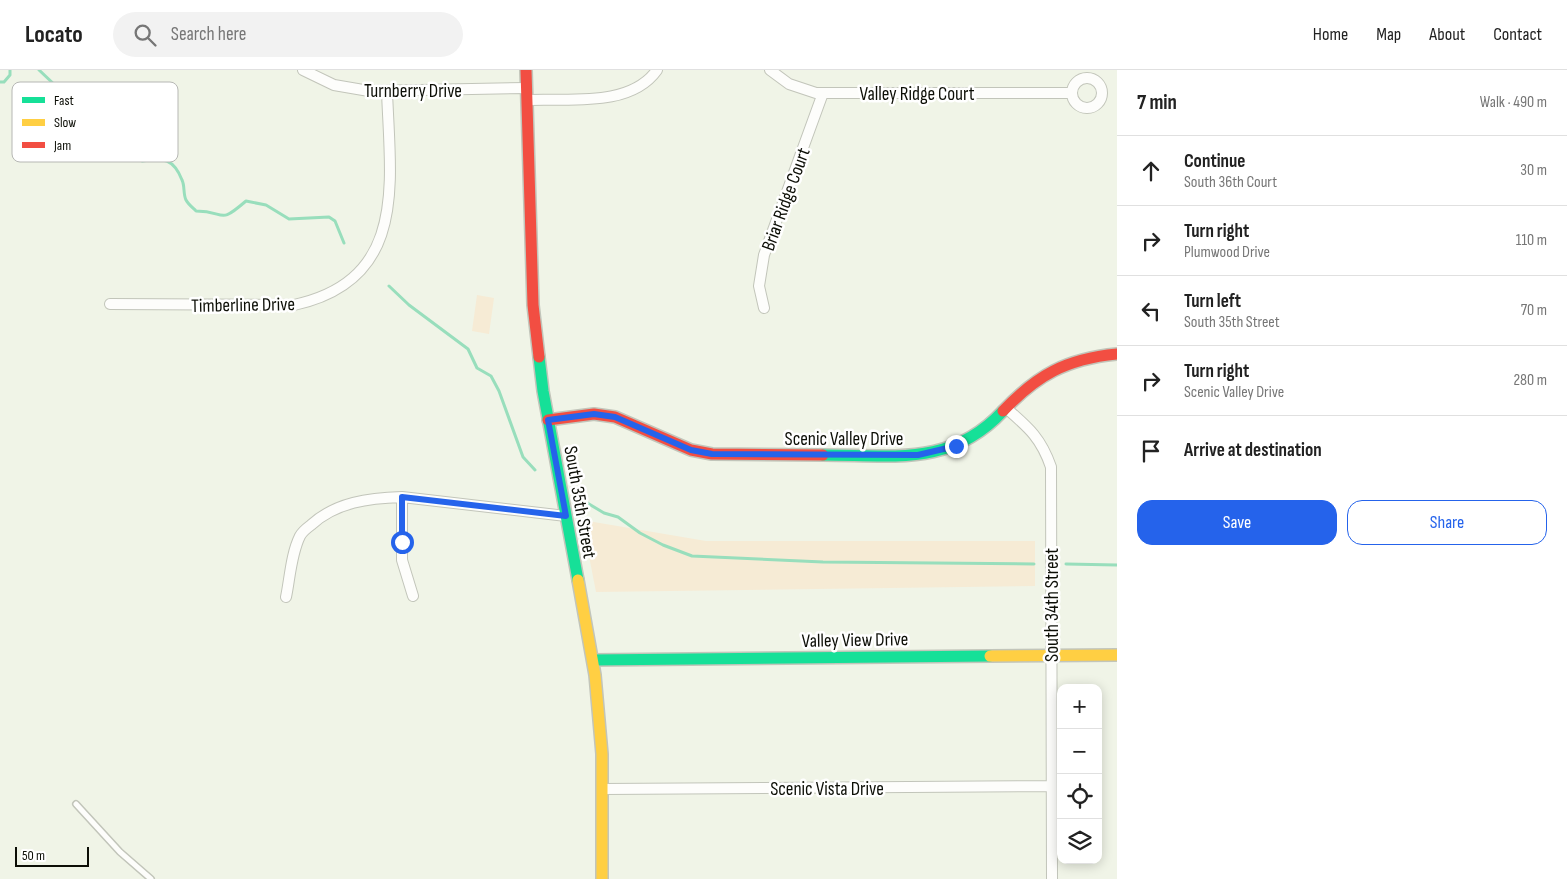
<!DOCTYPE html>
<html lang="en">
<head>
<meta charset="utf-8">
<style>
  :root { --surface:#fff; --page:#f2f2f2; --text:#222; --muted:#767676; --line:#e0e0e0; --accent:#2563eb }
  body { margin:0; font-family:"Sofia Sans Condensed",sans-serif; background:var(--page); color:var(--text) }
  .controls { position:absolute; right:15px; bottom:15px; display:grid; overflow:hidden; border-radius:10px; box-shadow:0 2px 12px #0003 }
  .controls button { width:45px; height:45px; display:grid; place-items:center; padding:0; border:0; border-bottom:1px solid var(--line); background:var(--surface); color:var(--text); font:25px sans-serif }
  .scale { position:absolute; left:15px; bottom:12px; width:74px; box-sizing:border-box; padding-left:5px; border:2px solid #0c0e06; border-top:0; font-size:14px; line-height:18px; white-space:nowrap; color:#0c0e06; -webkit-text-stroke:4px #fff; paint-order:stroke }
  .stop { position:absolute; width:15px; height:15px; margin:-11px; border:4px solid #2563eb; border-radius:50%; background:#fff }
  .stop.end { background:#2563eb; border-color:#fff; box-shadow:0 1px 5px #0008 }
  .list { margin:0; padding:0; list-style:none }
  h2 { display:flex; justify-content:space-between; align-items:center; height:65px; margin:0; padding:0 20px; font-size:21px }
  h2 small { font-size:16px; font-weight:400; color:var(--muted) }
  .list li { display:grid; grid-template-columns:32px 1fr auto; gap:15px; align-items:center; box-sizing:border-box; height:70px; padding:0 20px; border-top:1px solid var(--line) }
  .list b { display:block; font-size:19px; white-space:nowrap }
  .list p { margin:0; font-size:16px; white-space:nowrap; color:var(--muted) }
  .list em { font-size:16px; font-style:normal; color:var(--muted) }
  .actions { display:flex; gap:10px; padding:15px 20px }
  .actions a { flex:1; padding:11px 0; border:1px solid var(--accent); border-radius:15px; text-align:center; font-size:18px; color:var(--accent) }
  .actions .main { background:var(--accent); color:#fff }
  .icon { flex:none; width:28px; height:28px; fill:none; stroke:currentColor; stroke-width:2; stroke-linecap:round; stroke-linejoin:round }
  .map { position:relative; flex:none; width:1117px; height:809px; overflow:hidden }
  header { display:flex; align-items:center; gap:30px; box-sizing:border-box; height:70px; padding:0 25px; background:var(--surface); border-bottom:1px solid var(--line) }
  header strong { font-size:24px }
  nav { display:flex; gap:28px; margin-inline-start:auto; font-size:18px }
  .search { width:350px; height:45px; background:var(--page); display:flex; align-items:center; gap:12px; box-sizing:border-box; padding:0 18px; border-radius:28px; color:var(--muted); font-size:19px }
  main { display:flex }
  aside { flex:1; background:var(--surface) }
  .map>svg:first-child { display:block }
  .green { fill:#f6ebd5 }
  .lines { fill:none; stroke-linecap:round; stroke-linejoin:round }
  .stream { stroke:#98debc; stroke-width:3 }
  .lane-casing { stroke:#c2c5ba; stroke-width:8 }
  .street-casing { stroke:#c2c5ba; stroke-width:12 }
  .fast-casing { stroke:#c2c5ba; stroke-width:14 }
  .slow-casing { stroke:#c2c5ba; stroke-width:14 }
  .jam-casing { stroke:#c2c5ba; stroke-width:14 }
  .lane { stroke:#fdfdfb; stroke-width:5 }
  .street { stroke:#fdfdfb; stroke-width:10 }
  .fast { stroke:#16e098; stroke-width:11 }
  .slow { stroke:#ffcf43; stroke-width:11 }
  .jam { stroke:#f24e42; stroke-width:11 }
  .route { stroke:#2563eb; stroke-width:6 }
  .labels { text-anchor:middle; stroke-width:5; stroke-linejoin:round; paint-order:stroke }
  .street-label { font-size:19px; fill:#0c0e06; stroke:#fff }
  .key { fill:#fff; stroke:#b6b7b4; stroke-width:1 }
  .key-label { font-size:14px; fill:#0c0e06 }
</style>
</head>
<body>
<header>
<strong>Locato</strong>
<div class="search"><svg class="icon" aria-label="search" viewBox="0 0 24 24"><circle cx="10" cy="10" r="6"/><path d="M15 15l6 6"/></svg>Search here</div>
<nav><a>Home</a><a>Map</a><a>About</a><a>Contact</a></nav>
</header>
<main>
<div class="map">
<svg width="1117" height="809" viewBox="0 0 1117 809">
  <rect width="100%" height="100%" fill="#f0f4e7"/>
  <path class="green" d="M477,225l17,3 -5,36 -17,-3z
    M582,450l124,21h329v45l-439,6z"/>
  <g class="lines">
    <path class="stream" d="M39,0l19,18c14,-1 30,1 37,16 4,8 3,15 10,21 6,6 16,5 25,12v12l12,12c21,-4 32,-2 40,19 3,6 1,14 4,20 2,4 7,8 10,11 31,0 21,15 50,-10l20,4 23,14 40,-2 6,4 9,22
      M0,12h4l6,-7v-5
      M389,216l20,19 59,44 9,19 14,8 8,15 24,66 12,13
      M579,428l25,15 14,4 22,16 23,12 29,11 131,6 211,2
      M1066,494l51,1"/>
    <defs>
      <path id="lane" d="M76,734l44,48 31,27"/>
      <path id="street" d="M303,0l31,15 35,6 158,-3
        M770,0l19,14 27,9h255
        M1072 23a15 15 0 1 1 30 0a15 15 0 1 1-30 0Z
        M527,30c41,-2 103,8 130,-30
        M110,234l184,1c115,-25 96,-124 93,-214
        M764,238l-5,-22 5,-31 59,-162
        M1006,338c23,20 35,30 45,59l1,412
        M402,427v63l11,36
        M286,527c4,-19 5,-43 14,-61 2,-4 7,-8 11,-11 25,-23 58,-27 91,-28l164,19
        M603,719l448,-3"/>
      <path id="fast" d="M539,287l4,34 35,189
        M823,385c70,0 128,12 180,-44
        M593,590l397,-4"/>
      <path id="slow" d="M578,510l17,95 7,79v125
        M990,586l127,-1"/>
      <path id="jam" d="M526,0l7,235 6,52
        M1003,341c34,-36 63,-52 114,-57
        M548,350l46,-6 21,3 76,33 21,4 111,1"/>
    </defs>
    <use href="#lane" class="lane-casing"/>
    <use href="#street" class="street-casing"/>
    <use href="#fast" class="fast-casing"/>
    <use href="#slow" class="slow-casing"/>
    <use href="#jam" class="jam-casing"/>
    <use href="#lane" class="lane"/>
    <use href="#street" class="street"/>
    <use href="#fast" class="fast"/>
    <use href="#slow" class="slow"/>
    <use href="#jam" class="jam"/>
  </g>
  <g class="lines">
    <path class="route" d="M402,472v-45l164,19 -18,-96 46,-6 21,3 76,33 21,4 206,1 38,-9"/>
  </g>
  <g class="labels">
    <g class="street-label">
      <text x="413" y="27">Turnberry Drive</text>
      <text x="917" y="30">Valley Ridge Court</text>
      <text transform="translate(785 129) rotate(-70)" y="7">Briar Ridge Court</text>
      <text transform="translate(243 234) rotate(-1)" y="7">Timberline Drive</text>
      <text x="844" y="375">Scenic Valley Drive</text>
      <text transform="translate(581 432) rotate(80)" y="7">South 35th Street</text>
      <text transform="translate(1051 535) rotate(-90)" y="7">South 34th Street</text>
      <text transform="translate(855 569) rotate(-1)" y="7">Valley View Drive</text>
      <text x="827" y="725">Scenic Vista Drive</text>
    </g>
  </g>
  <rect x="12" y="12" width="166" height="80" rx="8" class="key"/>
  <rect x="22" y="27" width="23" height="6" fill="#16e098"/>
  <rect x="22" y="49" width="23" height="7" fill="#ffcf43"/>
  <rect x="22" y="72" width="23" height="6" fill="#f24e42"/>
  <g class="key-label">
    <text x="54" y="35">Fast</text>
    <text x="54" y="57">Slow</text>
    <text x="54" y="80">Jam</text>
  </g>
</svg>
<div class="controls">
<button>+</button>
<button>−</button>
<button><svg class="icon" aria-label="locate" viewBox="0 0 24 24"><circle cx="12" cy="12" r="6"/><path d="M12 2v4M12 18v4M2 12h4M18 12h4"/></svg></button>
<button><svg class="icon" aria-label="layers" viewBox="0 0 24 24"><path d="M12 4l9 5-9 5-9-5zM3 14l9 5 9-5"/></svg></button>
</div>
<div class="scale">50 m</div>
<div class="stop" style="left:402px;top:472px"></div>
<div class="stop end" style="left:956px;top:376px"></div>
</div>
<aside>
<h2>7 min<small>Walk · 490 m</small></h2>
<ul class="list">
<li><svg class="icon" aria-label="ahead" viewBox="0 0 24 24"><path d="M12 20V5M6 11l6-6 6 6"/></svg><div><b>Continue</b><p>South 36th Court</p></div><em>30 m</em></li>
<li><svg class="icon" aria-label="right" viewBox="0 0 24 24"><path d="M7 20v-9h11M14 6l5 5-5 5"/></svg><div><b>Turn right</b><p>Plumwood Drive</p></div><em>110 m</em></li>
<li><svg class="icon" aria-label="left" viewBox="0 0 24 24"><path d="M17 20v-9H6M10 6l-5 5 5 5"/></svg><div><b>Turn left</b><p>South 35th Street</p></div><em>70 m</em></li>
<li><svg class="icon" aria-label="right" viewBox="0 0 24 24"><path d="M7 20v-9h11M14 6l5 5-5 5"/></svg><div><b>Turn right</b><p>Scenic Valley Drive</p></div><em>280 m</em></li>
<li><svg class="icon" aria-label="arrive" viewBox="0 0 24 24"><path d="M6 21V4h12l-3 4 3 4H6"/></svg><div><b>Arrive at destination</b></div></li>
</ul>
<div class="actions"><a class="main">Save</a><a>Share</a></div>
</aside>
</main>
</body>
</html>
